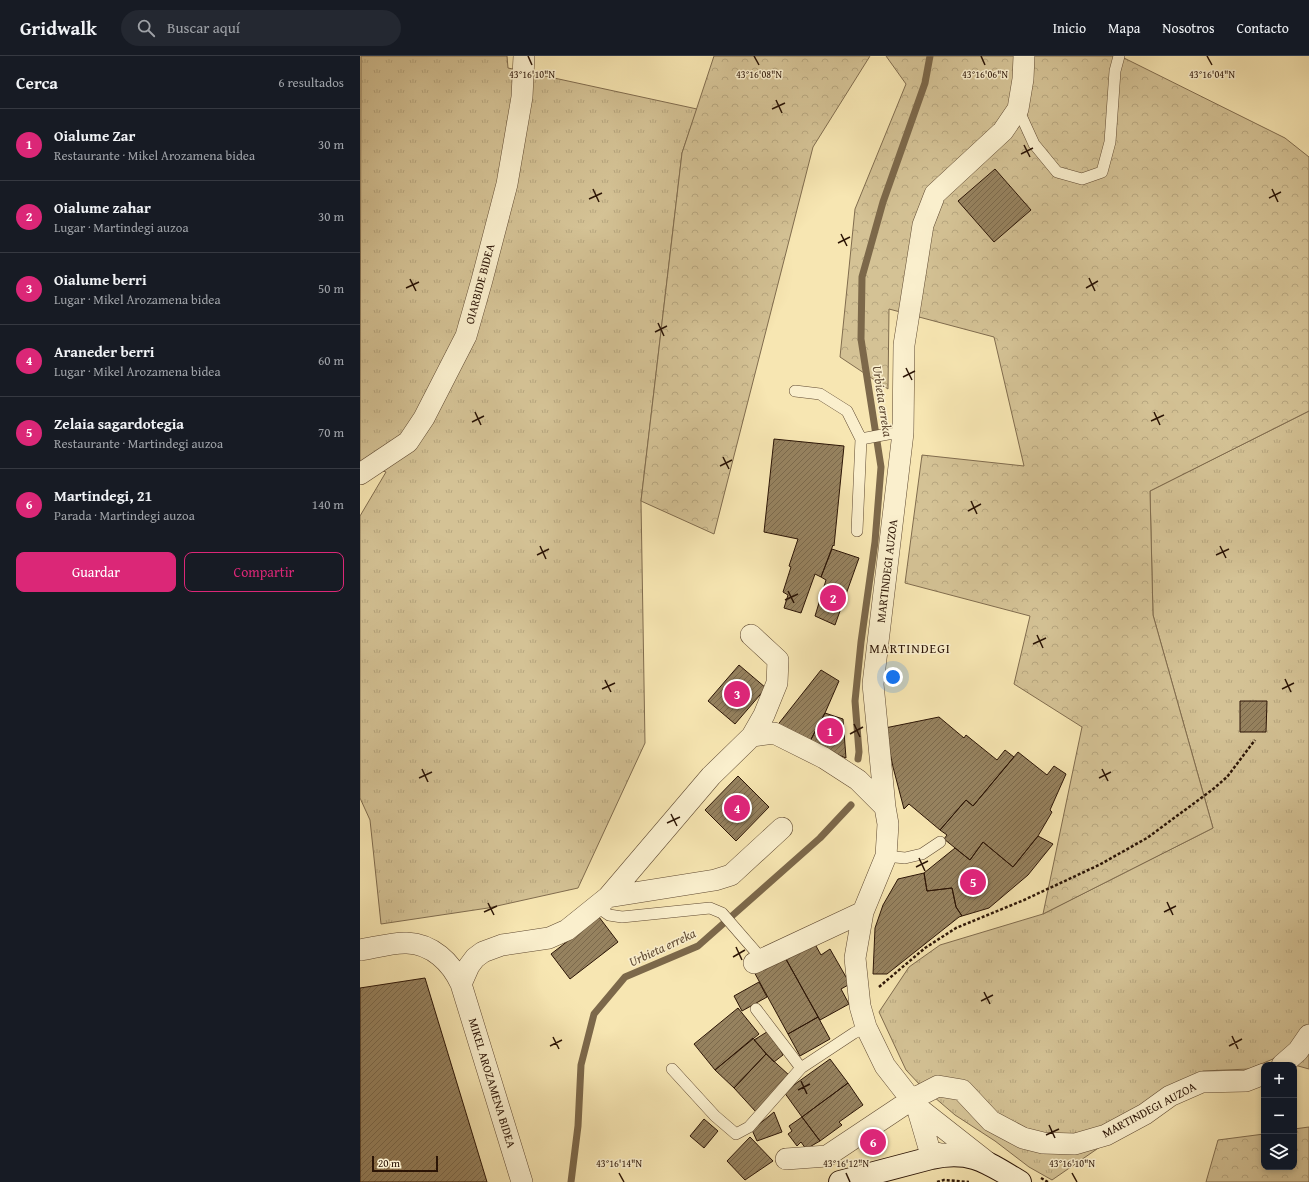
<!DOCTYPE html>
<html lang="es">
<head>
<meta charset="utf-8">
<style>
  :root { --surface:#171b24; --page:#242831; --text:#f1f3f6; --muted:#9ea1a6; --line:#363941; --accent:#db2777 }
  body { margin:0; font-family:"Gentium Book Plus",serif; background:var(--page); color:var(--text) }
  .controls { position:absolute; right:12px; bottom:12px; display:grid; overflow:hidden; border-radius:8px; box-shadow:0 2px 6px #0003 }
  .controls button { width:36px; height:36px; display:grid; place-items:center; padding:0; border:0; border-bottom:1px solid var(--line); background:var(--surface); color:var(--text); font:20px sans-serif }
  .scale { position:absolute; left:12px; bottom:10px; width:66px; box-sizing:border-box; padding-left:4px; border:2px solid #2c1506; border-top:0; font-size:11px; line-height:14px; white-space:nowrap; color:#2c1506; -webkit-text-stroke:3px #faefcd; paint-order:stroke }
  .you { position:absolute; left:533px; top:621px; width:14px; height:14px; margin:-10px; border:3px solid #fff; border-radius:50%; background:#1a73e8; box-shadow:0 0 0 6px #1a73e833 }
  .badge { display:grid; place-items:center; width:26px; height:26px; border-radius:50%; background:var(--accent); color:#fff; font-size:13px; font-weight:700 }
  .pin { position:absolute; translate:-50% -50%; border:2px solid #fff; box-shadow:0 1px 4px #0006 }
  .list { margin:0; padding:0; list-style:none }
  h2 { display:flex; justify-content:space-between; align-items:center; height:52px; margin:0; padding:0 16px; font-size:17px }
  h2 small { font-size:13px; font-weight:400; color:var(--muted) }
  .list li { display:grid; grid-template-columns:26px 1fr auto; gap:12px; align-items:center; box-sizing:border-box; height:72px; padding:0 16px; border-top:1px solid var(--line) }
  .list b { display:block; font-size:15px; white-space:nowrap }
  .list p { margin:0; font-size:13px; white-space:nowrap; color:var(--muted) }
  .list em { font-size:13px; font-style:normal; color:var(--muted) }
  .actions { display:flex; gap:8px; padding:12px 16px }
  .actions a { flex:1; padding:9px 0; border:1px solid var(--accent); border-radius:8px; text-align:center; font-size:14px; color:var(--accent) }
  .actions .main { background:var(--accent); color:#fff }
  .icon { flex:none; width:22px; height:22px; fill:none; stroke:currentColor; stroke-width:2; stroke-linecap:round; stroke-linejoin:round }
  .map { position:relative; flex:none; width:949px; height:1126px; overflow:hidden }
  header { display:flex; align-items:center; gap:24px; box-sizing:border-box; height:56px; padding:0 20px; background:var(--surface); border-bottom:1px solid var(--line) }
  header strong { font-size:19px }
  nav { display:flex; gap:22px; margin-inline-start:auto; font-size:14px }
  .search { width:280px; height:36px; background:var(--page); display:flex; align-items:center; gap:10px; box-sizing:border-box; padding:0 14px; border-radius:22px; color:var(--muted); font-size:15px }
  main { display:flex }
  aside { flex:1; background:var(--surface) }
  .map>svg:first-child { display:block }
  .grass { fill:url(#grass-tufts); stroke:#806c4e }
  .forest { fill:url(#forest-crowns); stroke:#806c4e }
  .lines { fill:none; stroke-linecap:round; stroke-linejoin:round }
  .stream { stroke:#7c684a; stroke-width:7 }
  .building { fill:url(#building-hatch); stroke:#2c1506 }
  .lane-casing { stroke:#5f4931; stroke-width:12 }
  .street-casing { stroke:#5f4931; stroke-width:22 }
  .secondary-casing { stroke:#2c1506; stroke-width:24 }
  .path { stroke:#2c1506; stroke-width:2.5; stroke-dasharray:3 2; stroke-linecap:butt }
  .lane { stroke:#faefcd; stroke-width:11 }
  .street { stroke:#faefcd; stroke-width:21 }
  .secondary { stroke:#faefcd; stroke-width:22 }
  .ticks { fill:none; stroke:#2c1506; stroke-width:1.5 }
  .labels { text-anchor:middle; stroke-width:3; stroke-linejoin:round; paint-order:stroke }
  .street-label { font-size:12px; fill:#2c1506; stroke:#faefcd }
  .water-label { font-size:13px; font-style:italic; fill:#624c34; stroke:#faefcd }
  .neighbourhood-label { font-size:13px; letter-spacing:1px; fill:#2c1506; stroke:#faefcd }
  .ticks-label { font-size:10px; text-anchor:middle; fill:#2c1506; stroke:#faefcd; stroke-width:3; stroke-linejoin:round; paint-order:stroke }
</style>
</head>
<body>
<header>
<strong>Gridwalk</strong>
<div class="search"><svg class="icon" aria-label="search" viewBox="0 0 24 24"><circle cx="10" cy="10" r="6"/><path d="M15 15l6 6"/></svg>Buscar aquí</div>
<nav><a>Inicio</a><a>Mapa</a><a>Nosotros</a><a>Contacto</a></nav>
</header>
<main>
<aside>
<h2>Cerca<small>6 resultados</small></h2>
<ul class="list">
<li><span class="badge">1</span><div><b>Oialume Zar</b><p>Restaurante · Mikel Arozamena bidea</p></div><em>30 m</em></li>
<li><span class="badge">2</span><div><b>Oialume zahar</b><p>Lugar · Martindegi auzoa</p></div><em>30 m</em></li>
<li><span class="badge">3</span><div><b>Oialume berri</b><p>Lugar · Mikel Arozamena bidea</p></div><em>50 m</em></li>
<li><span class="badge">4</span><div><b>Araneder berri</b><p>Lugar · Mikel Arozamena bidea</p></div><em>60 m</em></li>
<li><span class="badge">5</span><div><b>Zelaia sagardotegia</b><p>Restaurante · Martindegi auzoa</p></div><em>70 m</em></li>
<li><span class="badge">6</span><div><b>Martindegi, 21</b><p>Parada · Martindegi auzoa</p></div><em>140 m</em></li>
</ul>
<div class="actions"><a class="main">Guardar</a><a>Compartir</a></div>
</aside>
<div class="map">
<svg width="949" height="1126" viewBox="0 0 949 1126">
  <defs>
    <pattern id="grass-tufts" width="24" height="20" patternUnits="userSpaceOnUse"><rect width="24" height="20" fill="#d4c295"/><path d="M3 7l-1-3M5 7V3M7 7l1-3M15 17l-1-3M17 17v-4M19 17l1-3" fill="none" stroke="#b6a67f"/></pattern>
    <pattern id="forest-crowns" width="20" height="18" patternUnits="userSpaceOnUse"><rect width="20" height="18" fill="#d4c295"/><path d="M2 6a3 3 0 1 1 6 0M12 15a3 3 0 1 1 6 0" fill="none" stroke="#b6a67f"/></pattern>
    <pattern id="building-hatch" width="6" height="6" patternUnits="userSpaceOnUse"><rect width="6" height="6" fill="#96825f"/><path d="M-1 1l2-2M0 6l6-6M5 7l2-2" fill="none" stroke="#7b694c"/></pattern>
  </defs>
  <rect width="100%" height="100%" fill="#f7e6b2"/>
  <filter id="stains"><feTurbulence type="fractalNoise" baseFrequency=".005" numOctaves="4"/><feColorMatrix values="0 0 0 0 .2 0 0 0 0 .09 0 0 0 0 .02 0 0 0 .5 -.17"/></filter>
  <radialGradient id="worn" r=".72"><stop offset=".6" stop-color="#630" stop-opacity="0"/><stop offset="1" stop-color="#630" stop-opacity=".3"/></radialGradient>
  <path class="grass" d="M1,0h146l1,12 189,41 -15,44 -41,348 4,242 -67,145 -90,20 -107,16 -11,-104 -10,-22v-282l26,-44 -26,-9z
    M949,355v658l-36,-10 -24,10 -46,2 -50,25 -43,44 -58,40 -23,-13 -34,-26 -40,-26 -35,-30 -14,-15 -27,-58 30,-45 31,-22 103,-31 170,-86 -60,-213 -3,-124z"/>
  <path class="forest" d="M354,0h156l-57,91 -99,387 -73,-33 41,-348z
    M526,0h234l165,82 24,19v254l-159,80 3,124 60,213 -170,86 39,-187 -68,-43 16,-68 -125,-33 17,-128 102,11 -30,-129 -105,-28 -1,80 -48,-32 15,-148 51,-125z
    M949,1071v55h-103l12,-42 46,-6v33h30v-38z"/>
  <g class="lines">
    <path class="stream" d="M498,703l1,-7 -4,-51 6,-59 14,-100 6,-75 -20,-128 1,-62 21,-75 42,-119 5,-27
      M211,1126l7,-56 3,-61 13,-51 31,-37 73,-31 122,-108 31,-33"/>
  </g>
  <path class="building" d="M635,113l36,41 -37,32 -36,-41z
    M414,383l70,7 -10,100 -1,-1 -12,32 -6,-3 -14,39 -17,-5 4,-13 -5,-3 8,-25 -2,-1 9,-27 -34,-7z
    M472,493l27,9 -24,67 -20,-9 11,-36 -5,-3z
    M379,609l27,23 -31,36 -27,-23z
    M461,614l18,11 -14,32 -16,30 -33,-16z
    M880,645h27l-1,31h-26z
    M465,657l18,6 3,39 -37,-15z
    M579,661l25,21 2,-3 31,25 8,-10 9,7 -41,49 -7,-6 -26,30 -31,-26 -5,5 -11,-42 -8,-39z
    M658,696l29,23 7,-9 12,8 -16,36 2,2 -14,24 -25,31 -30,-25 -13,18 -26,-21 3,-4 -7,-5 26,-30 7,6z
    M378,720l31,31 -33,34 -31,-31z
    M678,780l15,8 -25,31 -39,33 -27,8 -6,-9 -4,-19 -25,3 -3,-18 31,-25 15,12 13,-18 30,25z
    M564,817l3,18 25,-3 4,19 6,9 -3,1 -72,57h-14l2,-46 8,-23 15,-26z
    M239,861l19,25 -48,37 -19,-25z
    M451,881l10,18 9,-6 20,35 -9,5 8,15 -29,16 -38,-68z
    M422,896l36,65 -30,17 -35,-64z
    M65,922l62,204h-127v-194z
    M399,926l8,15 -25,14 -8,-15z
    M378,952l21,26 -44,36 -21,-26z
    M458,961l12,22 -30,17 -12,-22z
    M410,974l13,25 -9,7 -20,-22z
    M393,982l13,16 -32,34 -19,-18z
    M406,998l24,22 -34,36 -22,-24z
    M470,1003l18,24 -46,34 -18,-25z
    M488,1027l15,22 -24,17 3,3 -22,16 -18,-24z
    M414,1056l8,20 -25,9 -5,-11z
    M442,1061l18,24 -14,8 -5,-7 -4,4 -9,-12 4,-3 -3,-5z
    M344,1063l14,12 -14,17 -14,-12z
    M390,1081l23,24 -28,19 -18,-19z"/>
  <g class="lines">
    <defs>
      <path id="lane" d="M658,53l16,35 23,28 25,7 20,-7 8,-30 5,-71 4,-15
        M435,335l25,3 27,17 14,28 27,-5 15,-1
        M497,475l4,-92
        M526,800l19,2 17,-4 18,-12
        M236,850l13,9 13,2 88,-9 12,5 40,46
        M396,953l45,59 53,-35 12,-6
        M312,1013l43,47 21,18 13,-7 52,-59"/>
      <path id="street" d="M0,418l48,-32 16,-24 42,-82 16,-56 25,-96 15,-87 2,-41
        M391,579l27,25 -1,23 -13,32 -12,21
        M248,841l107,-17 16,-5 51,-47
        M0,894c13,-2 34,-8 47,-7 25,1 44,19 54,41l61,198
        M394,907l109,-51
        M101,928l8,-18 6,-8 8,-6 19,-7 47,-7 18,-8 41,-33 103,-121 41,-40 22,-3 50,25 34,22 27,27
        M922,1009l16,-14 11,-16
        M557,1051l12,41c5,5 9,6 16,6
        M426,1103l41,-3 84,-56 27,-14 24,4 29,31 32,17 20,5 32,1 31,-9 39,-21 25,-18 32,-14 44,-1 18,-7
        M627,1106l-70,-55 -32,-41 -19,-39 -6,-21 -5,-48 8,-46 23,-56 2,-32 -3,-17 -12,-123 30,-251 1,-88 19,-120 12,-31 68,-63 15,-22 5,-30 1,-23"/>
      <path id="secondary" d="M480,1126l91,-24c39,-9 56,4 89,24"/>
    </defs>
    <use href="#lane" class="lane-casing"/>
    <use href="#street" class="street-casing"/>
    <use href="#secondary" class="secondary-casing"/>
    <path class="path" d="M519,931l46,-39 31,-20 68,-28 75,-35 48,-27 65,-48 15,-13 28,-37
      M681,1122l7,4
      M577,1126l7,-2 25,2"/>
    <use href="#lane" class="lane"/>
    <use href="#street" class="street"/>
    <use href="#secondary" class="secondary"/>
  </g>
  <path class="ticks" d="M168,0l4,9M394,0l5,9M621,0l4,9M847,0l5,9M416,44l6,13M412,53l13,-6M664,89l6,12M661,98l12,-6M233,133l6,13M912,133l6,13M909,142l12,-6M229,143l13,-6M481,178l6,12M478,187l12,-6M729,222l6,13M50,223l6,12M46,232l13,-6M726,232l12,-7M298,267l6,13M295,276l12,-6M546,312l6,12M543,321l12,-6M115,356l6,13M794,356l6,13M791,365l13,-6M112,366l12,-6M363,401l6,12M360,410l12,-6M611,445l6,13M608,455l13,-7M180,490l6,13M860,490l6,12M177,499l12,-6M856,499l13,-6M428,535l6,12M425,544l13,-6M677,579l6,13M673,588l13,-6M925,623l6,13M245,624l6,12M242,633l13,-6M922,633l12,-6M494,668l6,13M490,678l13,-7M62,713l6,13M742,713l6,12M59,722l13,-6M739,722l12,-6M311,758l6,12M307,767l13,-6M559,802l6,13M556,811l12,-6M807,846l6,13M128,847l6,12M124,856l13,-6M804,856l12,-6M376,891l6,13M373,901l12,-7M624,936l6,12M621,945l12,-6M872,980l6,13M193,981l6,12M190,990l12,-6M869,990l13,-7M441,1025l6,13M438,1034l12,-6M689,1069l6,13M686,1079l13,-6M259,1117l5,9M486,1117l4,9M712,1117l5,9"/>
  <g class="labels">
    <g class="street-label">
      <text transform="translate(120 228) rotate(-75)" y="4">OIARBIDE BIDEA</text>
      <text transform="translate(527 515) rotate(-83)" y="4">MARTINDEGI AUZOA</text>
      <text transform="translate(132 1027) rotate(73)" y="4">MIKEL AROZAMENA BIDEA</text>
      <text transform="translate(789 1054) rotate(-28)" y="4">MARTINDEGI AUZOA</text>
    </g>
    <g class="water-label">
      <text transform="translate(523 345) rotate(81)" y="5">Urbieta erreka</text>
      <text transform="translate(302 891) rotate(-25)" y="5">Urbieta erreka</text>
    </g>
    <g class="neighbourhood-label">
      <text x="550" y="597">MARTINDEGI</text>
    </g>
  </g>
  <g class="ticks-label">
    <text x="172" y="22">43°16'10"N</text>
    <text x="399" y="22">43°16'08"N</text>
    <text x="625" y="22">43°16'06"N</text>
    <text x="852" y="22">43°16'04"N</text>
    <text x="259" y="1111">43°16'14"N</text>
    <text x="486" y="1111">43°16'12"N</text>
    <text x="712" y="1111">43°16'10"N</text>
  </g>
  <rect width="100%" height="100%" filter="url(#stains)"/>
  <rect width="100%" height="100%" fill="url(#worn)"/>
</svg>
<div class="controls">
<button>+</button>
<button>−</button>
<button><svg class="icon" aria-label="layers" viewBox="0 0 24 24"><path d="M12 4l9 5-9 5-9-5zM3 14l9 5 9-5"/></svg></button>
</div>
<div class="scale">20 m</div>
<div class="you"></div>
<div class="pin badge" style="left:470px;top:675px">1</div>
<div class="pin badge" style="left:473px;top:542px">2</div>
<div class="pin badge" style="left:377px;top:638px">3</div>
<div class="pin badge" style="left:377px;top:752px">4</div>
<div class="pin badge" style="left:613px;top:826px">5</div>
<div class="pin badge" style="left:513px;top:1086px">6</div>
</div>
</main>
</body>
</html>
